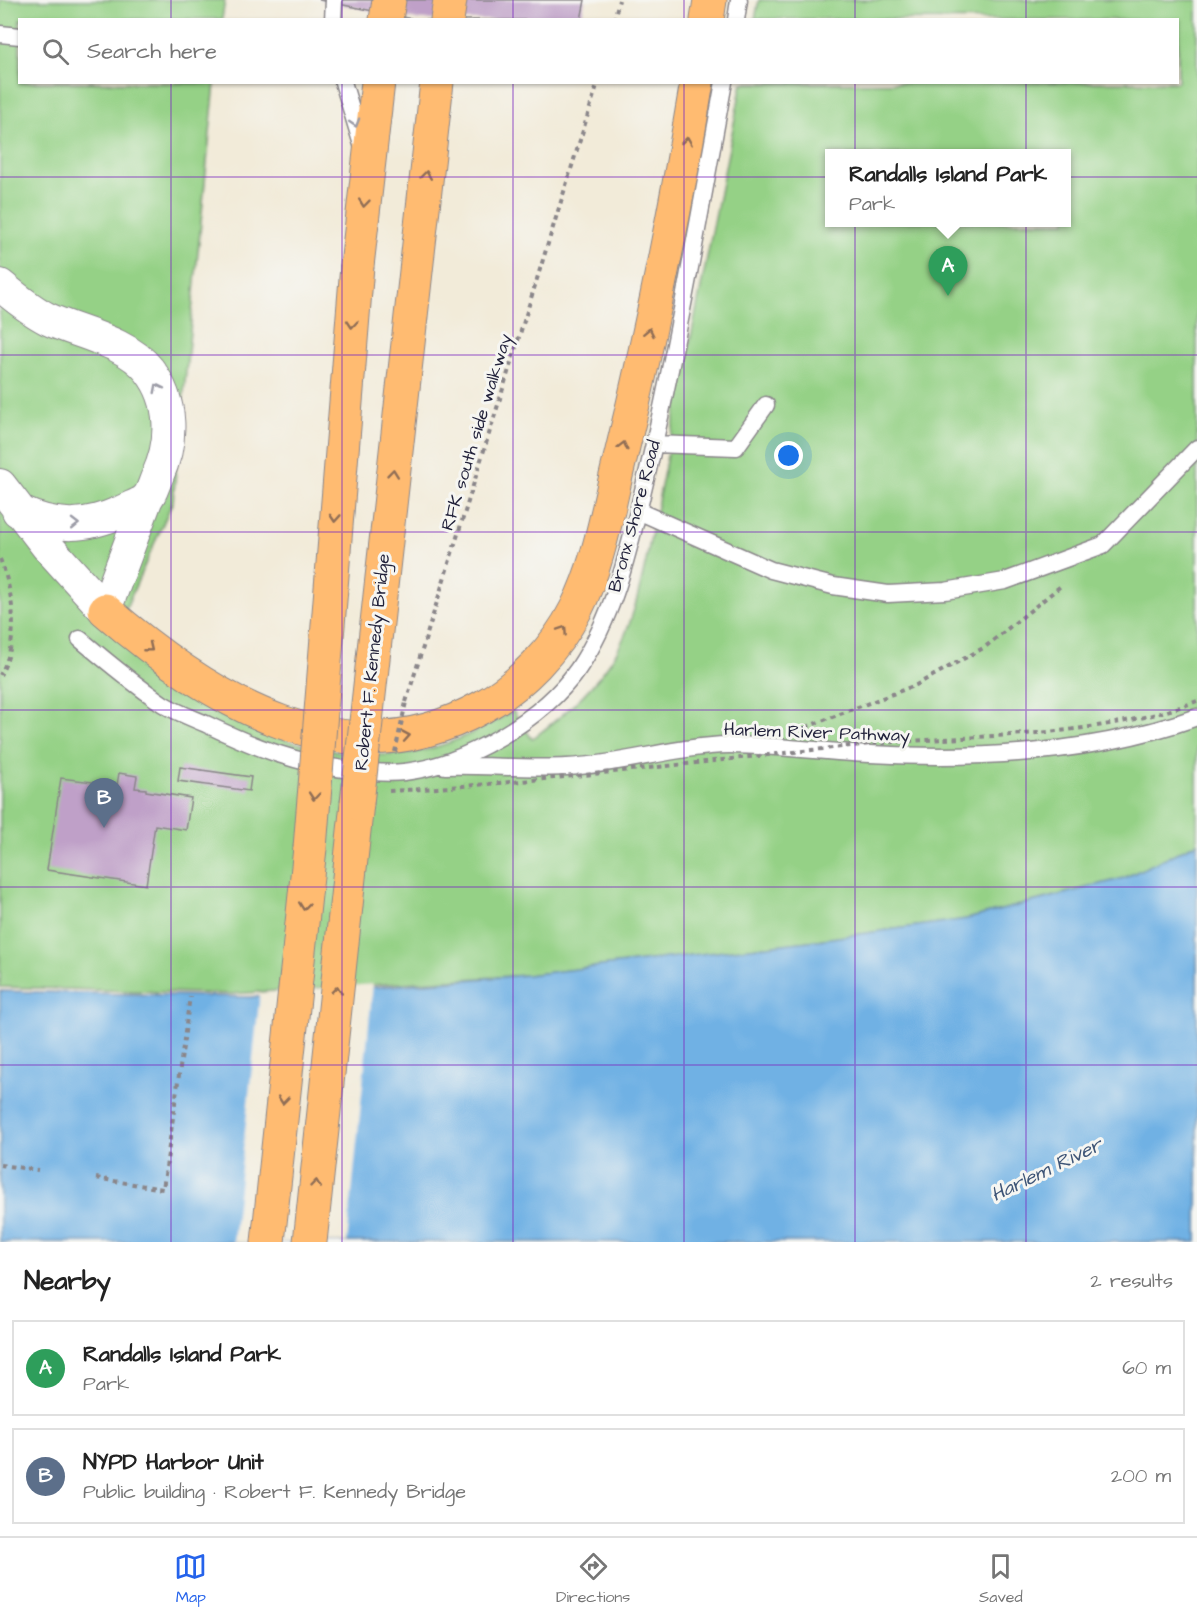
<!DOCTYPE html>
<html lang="en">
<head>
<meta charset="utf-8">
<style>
  :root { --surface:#fff; --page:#f2f2f2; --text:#222; --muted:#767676; --line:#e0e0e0; --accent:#2563eb }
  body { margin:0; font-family:"Architects Daughter",sans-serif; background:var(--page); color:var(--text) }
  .you { position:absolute; left:789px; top:456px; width:21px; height:21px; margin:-15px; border:4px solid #fff; border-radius:50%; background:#1a73e8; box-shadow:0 0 0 9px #1a73e833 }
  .badge { display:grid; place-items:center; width:39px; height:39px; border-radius:50%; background:var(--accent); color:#fff; font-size:20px; font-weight:700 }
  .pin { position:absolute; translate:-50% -50px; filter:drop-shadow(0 2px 3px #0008) }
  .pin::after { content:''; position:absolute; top:32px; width:21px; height:18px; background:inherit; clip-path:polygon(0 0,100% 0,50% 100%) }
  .popup { position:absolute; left:825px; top:149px; width:246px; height:78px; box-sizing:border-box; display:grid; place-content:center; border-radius:0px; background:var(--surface); filter:drop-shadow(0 2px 4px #0005); font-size:20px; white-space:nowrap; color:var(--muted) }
  .popup b { font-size:22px; color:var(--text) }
  .popup::after { content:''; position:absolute; left:50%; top:100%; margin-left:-12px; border:12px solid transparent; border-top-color:var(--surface) }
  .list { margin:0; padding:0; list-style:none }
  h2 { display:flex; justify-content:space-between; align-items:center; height:78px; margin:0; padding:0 24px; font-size:26px }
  h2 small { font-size:20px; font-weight:400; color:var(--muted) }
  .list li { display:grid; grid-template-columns:39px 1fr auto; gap:18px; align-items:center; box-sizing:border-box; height:96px; margin:0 12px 12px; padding:0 12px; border:2px solid var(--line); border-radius:0px }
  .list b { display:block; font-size:22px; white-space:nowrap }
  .list p { margin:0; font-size:20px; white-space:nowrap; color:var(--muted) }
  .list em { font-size:20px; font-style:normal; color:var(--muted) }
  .icon { flex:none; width:33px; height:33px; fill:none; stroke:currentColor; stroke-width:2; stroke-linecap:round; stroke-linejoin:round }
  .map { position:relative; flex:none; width:1197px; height:1242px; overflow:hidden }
  .search { position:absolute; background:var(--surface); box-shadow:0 2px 4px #0004; left:18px; right:18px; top:18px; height:66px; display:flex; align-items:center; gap:15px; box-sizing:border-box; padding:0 21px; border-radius:0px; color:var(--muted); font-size:22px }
  .sheet { height:294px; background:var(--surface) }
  nav { display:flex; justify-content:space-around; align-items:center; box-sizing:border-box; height:84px; border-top:2px solid var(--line); background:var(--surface); font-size:16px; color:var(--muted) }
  nav a { display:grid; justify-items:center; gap:3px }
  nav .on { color:var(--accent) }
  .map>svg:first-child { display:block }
  .green { fill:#95d186; stroke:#5c7a60; stroke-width:1.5; fill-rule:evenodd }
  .water { fill:#70b1e4; stroke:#496a90; stroke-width:1.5 }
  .pier { fill:#f2ebd9 }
  .building { fill:#bfa0c8 }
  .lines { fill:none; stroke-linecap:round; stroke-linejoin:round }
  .lane-casing { stroke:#8a868a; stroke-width:19 }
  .street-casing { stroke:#8a868a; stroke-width:34 }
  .highway-casing { stroke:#8a868a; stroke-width:35 }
  .path { stroke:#8a868a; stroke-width:4; stroke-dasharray:4.5 4.5; stroke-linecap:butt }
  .lane { stroke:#fff; stroke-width:16 }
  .street { stroke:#fff; stroke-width:32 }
  .highway { stroke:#ffbb71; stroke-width:33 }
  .highway-bridge-casing { stroke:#8a868a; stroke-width:35; stroke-linecap:butt }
  .path-bridge { stroke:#8a868a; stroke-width:4; stroke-dasharray:4.5 4.5; stroke-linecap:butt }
  .highway-bridge { stroke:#ffbb71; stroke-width:33 }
  .oneway { stroke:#9c9ca7 }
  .oneway2 { stroke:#906e56 }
  .grid { fill:none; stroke:#7b2cbf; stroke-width:1.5; stroke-opacity:0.55 }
  .labels { text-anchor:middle; stroke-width:6; stroke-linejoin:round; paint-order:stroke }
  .street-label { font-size:18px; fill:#22223b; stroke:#f6f6f2 }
  .water-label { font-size:20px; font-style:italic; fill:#3d5476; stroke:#f6f6f2 }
</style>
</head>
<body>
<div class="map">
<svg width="1197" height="1242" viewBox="0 0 1197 1242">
  <rect width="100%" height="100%" fill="#f6f6f2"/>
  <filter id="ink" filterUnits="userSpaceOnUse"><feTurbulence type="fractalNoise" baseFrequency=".0167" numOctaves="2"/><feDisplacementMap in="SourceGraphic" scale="12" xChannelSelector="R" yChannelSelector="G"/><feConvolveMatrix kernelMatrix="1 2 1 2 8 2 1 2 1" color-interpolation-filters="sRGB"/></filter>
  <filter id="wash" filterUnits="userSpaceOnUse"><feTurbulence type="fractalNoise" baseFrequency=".008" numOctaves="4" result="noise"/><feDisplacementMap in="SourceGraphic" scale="24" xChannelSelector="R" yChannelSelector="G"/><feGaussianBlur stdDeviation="1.35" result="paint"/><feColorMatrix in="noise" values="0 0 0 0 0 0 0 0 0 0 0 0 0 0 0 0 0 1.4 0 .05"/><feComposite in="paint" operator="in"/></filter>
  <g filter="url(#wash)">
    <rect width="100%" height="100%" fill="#f2ebd9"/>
    <path class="green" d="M0,0h225l-3,19 -202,1v62l195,1 -42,418 -59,134c26,22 53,47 82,66 56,35 140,58 206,53 40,-4 77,-23 111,-43l19,28c31,-23 64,-52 84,-86 16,-28 23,-61 30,-92l96,-478 436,-1v-62l-423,-1 4,-19h438v843l-73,35 -157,41 -150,21 -290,35 -296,19 -231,-7zM830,154h236v68h-236z"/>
    <path class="water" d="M1197,843v399h-1197v-251l249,6 278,-22 290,-35 150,-21 157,-41z"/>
    <path class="pier" d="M373,984l-26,258h-114l27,-249z"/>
    <g id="blocks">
      <path class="building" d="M319,0h266l-4,20h-164z
        M180,767l71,10 -2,14 -71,-10z
        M119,773l18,3 -2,12 11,1v2l45,7 -5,32 -31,-5 -9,60 -99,-15 14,-92 56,7z"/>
    </g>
  </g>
  <g filter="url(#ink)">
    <use href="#blocks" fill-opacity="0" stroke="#8a868a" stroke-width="1.5"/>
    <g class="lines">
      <defs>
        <path id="lane" d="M333,20l1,-20
          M736,20l3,-20
          M0,34l20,2
          M343,82l20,66
          M654,444l82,3 30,-42
          M638,511l133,59 62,16 55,8 57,-3 60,-10 98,-36 94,-97
          M80,639c26,22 54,45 83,65 13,8 29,14 43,20 48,23 92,40 145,46 17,2 36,4 53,2 61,-7 139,-53 174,-103 40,-59 53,-130 70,-199 30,-128 52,-258 76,-388
          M445,766c41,-1 82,3 122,1 55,-2 108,-21 162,-22 47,0 94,7 141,9 108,6 224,0 327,-37"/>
        <path id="street" d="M0,285c15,12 30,25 48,34 32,15 78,22 101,51 25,32 24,72 8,107 -3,6 -5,16 -10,21 -5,6 -17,9 -24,13 -38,17 -66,18 -105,0
          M0,485l47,61 58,64 42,-112"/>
        <path id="highway" d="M386,20l3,-20
          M447,20l3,-20
          M707,20l3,-20
          M357,266l21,-184
          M105,610c105,91 239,175 377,97 39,-22 74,-58 94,-98 24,-47 32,-103 45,-154 30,-123 55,-247 76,-373
          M268,1242l42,-394
          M310,1242l47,-439"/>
      </defs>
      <use href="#lane" class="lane-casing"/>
      <use href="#street" class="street-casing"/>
      <use href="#highway" class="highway-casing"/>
      <path class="path" d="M614,20l5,-20
        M0,559c14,35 20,82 0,116
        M406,702l192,-620
        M806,727l110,-42 69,-38 77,-62
        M0,1165l38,5
        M96,1178l67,11 27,-193"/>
      <use href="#lane" class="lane"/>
      <use href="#street" class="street"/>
      <use href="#highway" class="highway"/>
      <defs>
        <path id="highway-bridge" d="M357,803l80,-721
          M310,848l47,-582"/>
      </defs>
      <use href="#highway-bridge" class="highway-bridge-casing"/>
      <path class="path-bridge" d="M395,752l11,-50
        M389,791c161,-9 321,-31 482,-47 107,-10 226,-5 326,-43"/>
      <use href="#highway-bridge" class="highway-bridge"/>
    </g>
    <defs><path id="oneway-chevron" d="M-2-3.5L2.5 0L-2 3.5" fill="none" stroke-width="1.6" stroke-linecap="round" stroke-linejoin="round" transform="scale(1.5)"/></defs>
    <g class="oneway">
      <use href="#oneway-chevron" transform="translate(355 123) rotate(73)"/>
      <use href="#oneway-chevron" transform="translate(158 388) rotate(-117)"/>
      <use href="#oneway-chevron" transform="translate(75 524) rotate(-1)"/>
    </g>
    <g class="oneway2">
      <use href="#oneway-chevron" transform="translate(687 141) rotate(-81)"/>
      <use href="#oneway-chevron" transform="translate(426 175) rotate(-83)"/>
      <use href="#oneway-chevron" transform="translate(364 203) rotate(96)"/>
      <use href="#oneway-chevron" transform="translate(352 324) rotate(95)"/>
      <use href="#oneway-chevron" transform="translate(649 332) rotate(-78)"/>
      <use href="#oneway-chevron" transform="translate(623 446) rotate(-76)"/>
      <use href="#oneway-chevron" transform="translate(393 473) rotate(-84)"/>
      <use href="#oneway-chevron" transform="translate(335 518) rotate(94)"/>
      <use href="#oneway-chevron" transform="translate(563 630) rotate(-56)"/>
      <use href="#oneway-chevron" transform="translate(149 648) rotate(39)"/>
      <use href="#oneway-chevron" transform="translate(406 736) rotate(-10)"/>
      <use href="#oneway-chevron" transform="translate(314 796) rotate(95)"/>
      <use href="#oneway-chevron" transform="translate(304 906) rotate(96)"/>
      <use href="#oneway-chevron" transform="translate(337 990) rotate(-84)"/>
      <use href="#oneway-chevron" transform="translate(283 1100) rotate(96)"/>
      <use href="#oneway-chevron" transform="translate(316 1184) rotate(-84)"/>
    </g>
  </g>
  <path class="grid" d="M171,0v20M342,0v20M513,0v20M684,0v20M855,0v20M1026,0v20M171,82v1160M342,82v1160M513,82v1160M684,82v1160M855,82v1160M1026,82v1160M0,177h1197M0,355h1197M0,532h1197M0,710h1197M0,887h1197M0,1065h1197"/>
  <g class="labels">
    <g class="street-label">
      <text transform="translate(476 432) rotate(-73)" y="6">RFK south side walkway</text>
      <text transform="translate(634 516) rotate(-75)" y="6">Bronx Shore Road</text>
      <text transform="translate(372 662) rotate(-84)" y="6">Robert F. Kennedy Bridge</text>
      <text transform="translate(817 732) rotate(2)" y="6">Harlem River Pathway</text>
    </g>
    <g class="water-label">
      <text transform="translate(1046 1169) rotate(-26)" y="7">Harlem River</text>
    </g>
  </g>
</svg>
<div class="you"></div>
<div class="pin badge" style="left:948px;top:296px;background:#2e9e5b">A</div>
<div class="popup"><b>Randalls Island Park</b>Park</div>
<div class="pin badge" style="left:104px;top:828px;background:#5c6f8a">B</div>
<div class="search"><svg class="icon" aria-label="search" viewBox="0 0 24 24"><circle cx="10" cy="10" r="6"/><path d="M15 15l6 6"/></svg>Search here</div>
</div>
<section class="sheet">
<h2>Nearby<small>2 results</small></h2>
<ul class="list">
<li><span class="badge" style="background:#2e9e5b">A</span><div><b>Randalls Island Park</b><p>Park</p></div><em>60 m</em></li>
<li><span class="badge" style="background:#5c6f8a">B</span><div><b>NYPD Harbor Unit</b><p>Public building · Robert F. Kennedy Bridge</p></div><em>200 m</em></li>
</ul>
</section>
<nav>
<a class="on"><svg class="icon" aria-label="map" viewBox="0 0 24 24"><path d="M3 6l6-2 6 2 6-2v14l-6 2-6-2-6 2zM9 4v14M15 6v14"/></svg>Map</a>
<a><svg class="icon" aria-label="directions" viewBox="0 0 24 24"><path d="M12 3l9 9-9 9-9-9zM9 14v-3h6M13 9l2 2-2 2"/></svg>Directions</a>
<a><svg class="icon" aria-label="saved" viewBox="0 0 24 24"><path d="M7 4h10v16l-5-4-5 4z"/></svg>Saved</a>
</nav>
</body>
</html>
